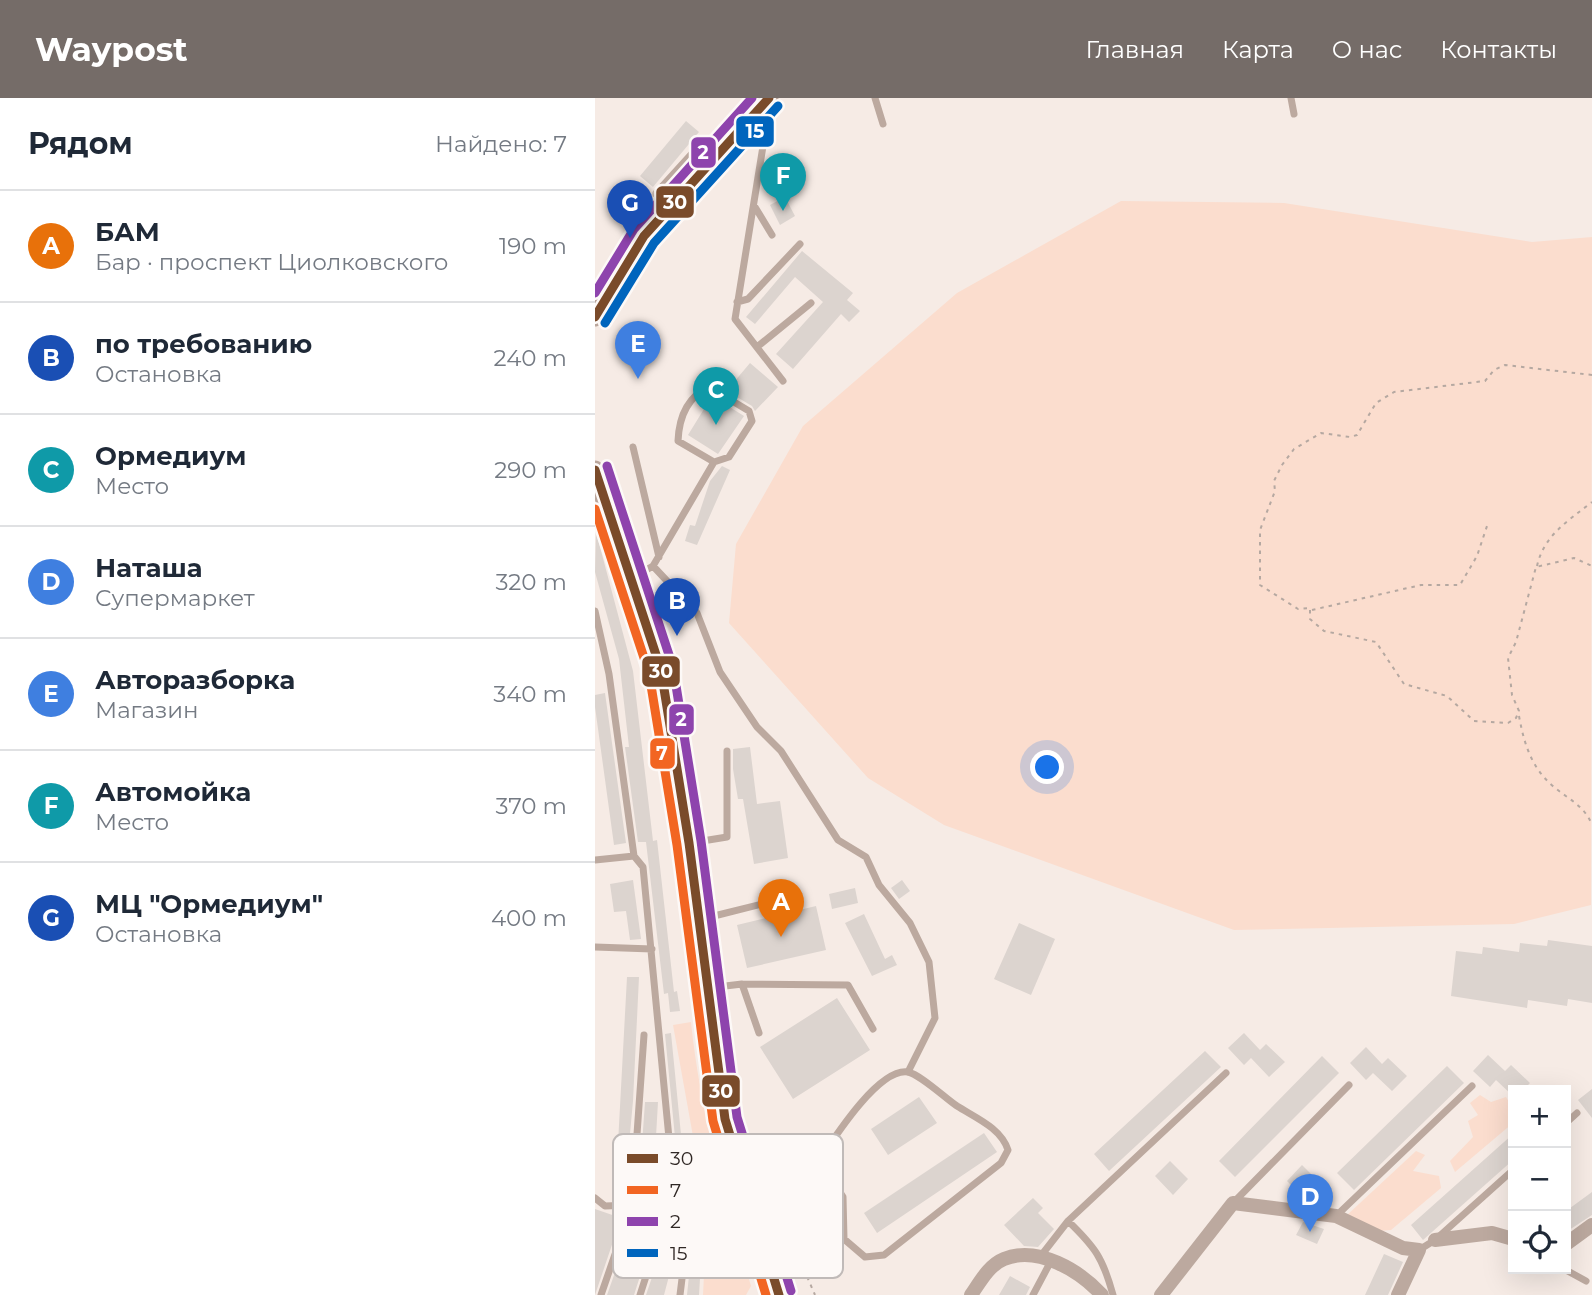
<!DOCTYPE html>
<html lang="ru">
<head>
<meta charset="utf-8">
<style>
  :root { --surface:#fff; --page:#f6f6f7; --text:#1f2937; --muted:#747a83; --line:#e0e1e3; --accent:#756c68 }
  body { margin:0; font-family:Montserrat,sans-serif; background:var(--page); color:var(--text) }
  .controls { position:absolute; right:21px; bottom:21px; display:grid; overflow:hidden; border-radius:0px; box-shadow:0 7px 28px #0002 }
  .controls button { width:63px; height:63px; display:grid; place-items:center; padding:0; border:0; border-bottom:2px solid var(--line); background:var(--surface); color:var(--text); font:35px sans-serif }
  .you { position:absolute; left:453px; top:670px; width:24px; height:24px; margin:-18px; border:5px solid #fff; border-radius:50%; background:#1a73e8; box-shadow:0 0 0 10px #1a73e833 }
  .badge { display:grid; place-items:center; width:46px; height:46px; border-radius:50%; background:var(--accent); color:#fff; font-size:23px; font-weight:700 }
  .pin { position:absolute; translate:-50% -58px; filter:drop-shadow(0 2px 4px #0008) }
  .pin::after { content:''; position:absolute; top:37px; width:24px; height:21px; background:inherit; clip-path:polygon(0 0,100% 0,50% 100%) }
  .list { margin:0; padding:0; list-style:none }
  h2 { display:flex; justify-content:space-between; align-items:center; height:91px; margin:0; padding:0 28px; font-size:30px }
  h2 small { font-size:23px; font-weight:400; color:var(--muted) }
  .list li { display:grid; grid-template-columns:46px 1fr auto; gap:21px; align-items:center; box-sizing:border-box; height:112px; padding:0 28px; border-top:2px solid var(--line) }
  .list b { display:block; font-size:26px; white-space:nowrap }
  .list p { margin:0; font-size:23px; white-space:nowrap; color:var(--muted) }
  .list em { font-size:23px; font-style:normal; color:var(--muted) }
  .icon { flex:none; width:38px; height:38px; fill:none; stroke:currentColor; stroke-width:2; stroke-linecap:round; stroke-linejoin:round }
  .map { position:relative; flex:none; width:997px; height:1197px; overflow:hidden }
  header { display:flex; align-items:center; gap:42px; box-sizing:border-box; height:98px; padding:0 35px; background:var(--accent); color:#fff }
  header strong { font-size:33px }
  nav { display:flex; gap:38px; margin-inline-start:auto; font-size:24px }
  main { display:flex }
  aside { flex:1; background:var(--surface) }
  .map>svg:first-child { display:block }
  .green { fill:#fbddce }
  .building { fill:#dcd4cf }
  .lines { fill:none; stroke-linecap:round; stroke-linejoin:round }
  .path { stroke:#b5a8a1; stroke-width:2; stroke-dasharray:3.5 5; stroke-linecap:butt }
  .service { stroke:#bca99f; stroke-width:7 }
  .minor { stroke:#bca99f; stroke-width:14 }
  .secondary { stroke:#baa69c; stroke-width:19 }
  .bus-1-casing { stroke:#fdf9f7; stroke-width:14 }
  .bus-2-casing { stroke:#fdf9f7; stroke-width:14 }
  .bus-3-casing { stroke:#fdf9f7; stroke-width:14 }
  .bus-4-casing { stroke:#fdf9f7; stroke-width:14 }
  .bus-1 { stroke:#7a4b2a; stroke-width:9 }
  .bus-2 { stroke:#f26522; stroke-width:9 }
  .bus-3 { stroke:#8e44ad; stroke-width:9 }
  .bus-4 { stroke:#0065bd; stroke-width:9 }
  .key { fill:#fdf9f7; stroke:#c0bab8; stroke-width:2 }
  .key-label { font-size:19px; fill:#302825 }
  .line-badge { stroke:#fdf9f7; stroke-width:2.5 }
  .badge-label { font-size:19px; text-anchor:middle; font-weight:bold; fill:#fff }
</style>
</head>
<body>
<header>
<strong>Waypost</strong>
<nav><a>Главная</a><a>Карта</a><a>О нас</a><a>Контакты</a></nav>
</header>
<main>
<aside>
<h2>Рядом<small>Найдено: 7</small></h2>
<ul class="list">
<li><span class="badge" style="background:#e8710a">A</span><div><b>БАМ</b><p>Бар · проспект Циолковского</p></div><em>190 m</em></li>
<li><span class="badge" style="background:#1a4fb4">B</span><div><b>по требованию</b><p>Остановка</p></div><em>240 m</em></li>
<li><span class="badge" style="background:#0f9aa8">C</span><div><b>Ормедиум</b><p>Место</p></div><em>290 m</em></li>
<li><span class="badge" style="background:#3f7fe0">D</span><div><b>Наташа</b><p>Супермаркет</p></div><em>320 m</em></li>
<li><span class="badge" style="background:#3f7fe0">E</span><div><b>Авторазборка</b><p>Магазин</p></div><em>340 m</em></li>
<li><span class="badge" style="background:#0f9aa8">F</span><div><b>Автомойка</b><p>Место</p></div><em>370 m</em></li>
<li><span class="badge" style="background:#1a4fb4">G</span><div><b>МЦ &quot;Ормедиум&quot;</b><p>Остановка</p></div><em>400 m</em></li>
</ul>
</aside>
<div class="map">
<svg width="997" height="1197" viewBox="0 0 997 1197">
  <rect width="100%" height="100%" fill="#f6ebe5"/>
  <path class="green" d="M526,103l163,2 248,39 60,-5 -1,668 -77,19 -280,6 -290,-105 -76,-47 -139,-155 7,-79 67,-118 154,-133z
    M96,924c9,90 35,178 60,264l-5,9h-43l4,-81 -34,-189z
    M885,997l11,7 15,-5 7,12v14l-58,49 -5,-11 23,-24 -5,-16 10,-6 -8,-12z
    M821,1053l9,4 -12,16 26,5 2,12 -50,42 -13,1 -32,-15z"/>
  <path class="building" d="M91,23l13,11 -46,55 -13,-11z
    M190,99l10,19 -15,9 -10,-20z
    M207,153l51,42 -6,7 13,11 -11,11 -8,-8 -48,55 -17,-15 47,-52 -28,-25 -40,47 -9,-7z
    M155,265l28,24 -23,24 -3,-5 -42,-25 7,-11 17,12z
    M117,298l32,20 -26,38 -30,-19z
    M127,368l8,4 -33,75 -12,-4 5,-16 5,1 15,-45z
    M1,434l37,139 20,170 4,-1 17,152 3,-1 3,20 -10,1 -2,-19 -4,1 -18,-152h-8l-13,-95h4l-10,-88 -24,-87z
    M10,595l21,150 -12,2 -19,-138v-12z
    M155,649l7,57 23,-3 8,57 -34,6 -11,-65h-5l-5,-30v-20z
    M38,782l8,59 -11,1 -4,-29 -12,1 -4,-28z
    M307,782l8,11 -11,8 -8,-11z
    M260,790l3,15 -26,6 -3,-15z
    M221,808l10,44 -79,18 -10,-43z
    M269,816l21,45 7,-4 5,10 -25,11 -27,-53z
    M424,825l36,16 -24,56 -37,-16z
    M953,842l44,6v57l-24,-4 -1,7 -39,-6 -1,8 -76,-12 5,-45 26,3 1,-7 36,5 1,-9 27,3z
    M32,879h12l-6,124 -9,98h-9z
    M242,900l33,52 -77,49 -33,-52z
    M76,935l13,132 -12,1 5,-8 -12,-124z
    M649,935l16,17 6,-6 19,18 -16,15 -18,-19 -7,7 -16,-17z
    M771,949l16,17 6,-6 19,18 -15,15 -19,-18 -7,7 -16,-17z
    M610,953l16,16 -112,104 -15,-17z
    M893,957l17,16 6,-6 19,18 -7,7h-10v6l-17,-16 -6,7 -17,-16z
    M727,958l17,17 -104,104 -16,-16z
    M852,968l17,17 -110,107 -17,-17z
    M997,991v29l-14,-18z
    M324,999l18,26 -49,32 -17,-26z
    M50,1004h13l-4,69 16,1 -1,14 24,1 -1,15 -39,-2v4l-15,-4z
    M389,1035l13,19 -120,81 -13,-20z
    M918,1036v26l-90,80 -12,-15z
    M575,1063l18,18 -15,16 -18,-19z
    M707,1067l19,19 -16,15 -18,-18z
    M997,1094v23l-26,17v-21z
    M438,1100l10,10 -5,5 16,16 -16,18 -14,-1 -20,-21z
    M0,1111l26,9 -26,77z
    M40,1118l22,7 -23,72h-27z
    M708,1124l21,7 -7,15 -21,-9z
    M75,1126l12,3 -18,68h-18z
    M99,1130l9,1 -4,66h-12z
    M789,1156l19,8 -15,33h-23z
    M415,1178l20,11 -4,8h-27z"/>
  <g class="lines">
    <path class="path" d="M997,277l-87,-10 -11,5 -9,11 -91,11 -18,11 -19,32 -7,2 -29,-4 -27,16 -12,16 -8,16 1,10 -15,39v55l38,24 12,-1v11l14,12 52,11 28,42 43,12 27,25 34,2 8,-5 3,-7 -7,-16 -4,-37 8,-16 20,-75 38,-9 18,8
      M942,468c7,-31 31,-45 55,-64
      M717,512l109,-25h39l17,-29 10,-30
      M924,618c5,27 12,52 35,71 14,12 31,19 38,38
      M104,1124h40
      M192,1132l28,65
      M181,1133l11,-2 -8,-25"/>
    <path class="service" d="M280,0l8,26
      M696,0l3,16
      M168,11l1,31 -29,179 48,62
      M160,109l17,28
      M63,116l-2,-21 49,-54 23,-2
      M142,204l11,-3 52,-55
      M162,249l54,-44
      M38,349l26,110
      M58,468l44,47 23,59 37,55 24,24 57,89 28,17 13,28 31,38 19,39 6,56 -27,54
      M36,481l22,-13 61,-104 15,-5 23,-36 -3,-10 -40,-24c-22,10 -30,31 -31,54l36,21
      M0,513l14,63 25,182 9,11 28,292
      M95,745l37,-6v-86
      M0,762l39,-4
      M114,829l1,-10 56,-14
      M116,845l8,44
      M0,849l57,2
      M147,886l106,1 25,44
      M122,889l25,-3 17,49
      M971,1025l11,-10
      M0,1100l10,8 27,-1 57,17 -9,73
      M639,1104l115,-117
      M154,1106l38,-14 23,-16 22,6 11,17 1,42 21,18 19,-2 117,-92 7,-13c-7,-22 -32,-32 -51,-44 -12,-8 -36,-31 -49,-34 -32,-5 -82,79 -98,102
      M741,1118l136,-130
      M473,1123c27,26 35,37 45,74
      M824,1152l16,-10 78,-70
      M445,1159l28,-36 158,-148
      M969,1171l22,12
      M6,1197l31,-90 12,-170
      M45,1197l25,-78
      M438,1197l18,-34"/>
    <path class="minor" d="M840,1142l57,-7 21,6
      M971,1146l26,-19
      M376,1197c9,-13 18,-30 33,-36 34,-14 76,12 98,36
      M566,1197l72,-92 103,13 67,32 16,2 -21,45"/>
    <path class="secondary" d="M0,219l49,-81 125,-138
      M0,372l66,200 28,173 36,276 24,85 30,91"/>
    <defs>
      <path id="bus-1" d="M0,219l49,-81 125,-138
        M0,372l66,200 28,173 36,276 54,176"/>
      <path id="bus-2" d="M0,411l54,164 28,172 36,276 53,174"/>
      <path id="bus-3" d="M0,195l39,-64 118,-131
        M12,368l66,201 28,174 36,276 54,174"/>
      <path id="bus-4" d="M10,225l49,-80 124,-137"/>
    </defs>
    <use href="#bus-1" class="bus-1-casing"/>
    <use href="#bus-2" class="bus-2-casing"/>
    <use href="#bus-3" class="bus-3-casing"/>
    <use href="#bus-4" class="bus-4-casing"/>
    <use href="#bus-1" class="bus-1"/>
    <use href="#bus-2" class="bus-2"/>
    <use href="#bus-3" class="bus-3"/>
    <use href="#bus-4" class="bus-4"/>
  </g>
  <rect x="18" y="1036" width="230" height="144" rx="10" class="key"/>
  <rect x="32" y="1056" width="31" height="9" fill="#7a4b2a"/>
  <rect x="32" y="1088" width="31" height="8" fill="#f26522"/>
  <rect x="32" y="1119" width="31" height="9" fill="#8e44ad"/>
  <rect x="32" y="1151" width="31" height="8" fill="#0065bd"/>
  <g class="key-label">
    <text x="75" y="1067">30</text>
    <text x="75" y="1099">7</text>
    <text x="75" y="1130">2</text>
    <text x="75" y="1162">15</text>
  </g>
  <g class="line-badge">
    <rect x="140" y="17" width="40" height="33" rx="7" fill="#0065bd"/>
    <rect x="95" y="38" width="27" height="33" rx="7" fill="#8e44ad"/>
    <rect x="60" y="87" width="40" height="34" rx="7" fill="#7a4b2a"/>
    <rect x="46" y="557" width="40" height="33" rx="7" fill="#7a4b2a"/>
    <rect x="73" y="605" width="27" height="33" rx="7" fill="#8e44ad"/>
    <rect x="54" y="639" width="27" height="33" rx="7" fill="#f26522"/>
    <rect x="106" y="976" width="40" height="34" rx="7" fill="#7a4b2a"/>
  </g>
  <g class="badge-label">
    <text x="160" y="40">15</text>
    <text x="108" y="61">2</text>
    <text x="80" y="111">30</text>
    <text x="66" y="580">30</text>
    <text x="86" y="628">2</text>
    <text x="67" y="662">7</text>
    <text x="126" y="1000">30</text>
  </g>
</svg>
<div class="controls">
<button>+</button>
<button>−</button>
<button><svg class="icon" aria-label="locate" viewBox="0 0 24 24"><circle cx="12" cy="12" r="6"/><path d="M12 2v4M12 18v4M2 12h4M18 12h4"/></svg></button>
</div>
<div class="you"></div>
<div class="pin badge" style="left:186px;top:839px;background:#e8710a">A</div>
<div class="pin badge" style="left:82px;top:538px;background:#1a4fb4">B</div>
<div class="pin badge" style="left:121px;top:327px;background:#0f9aa8">C</div>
<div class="pin badge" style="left:715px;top:1134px;background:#3f7fe0">D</div>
<div class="pin badge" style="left:43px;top:281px;background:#3f7fe0">E</div>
<div class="pin badge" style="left:188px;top:113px;background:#0f9aa8">F</div>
<div class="pin badge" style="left:35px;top:140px;background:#1a4fb4">G</div>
</div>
</main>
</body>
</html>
